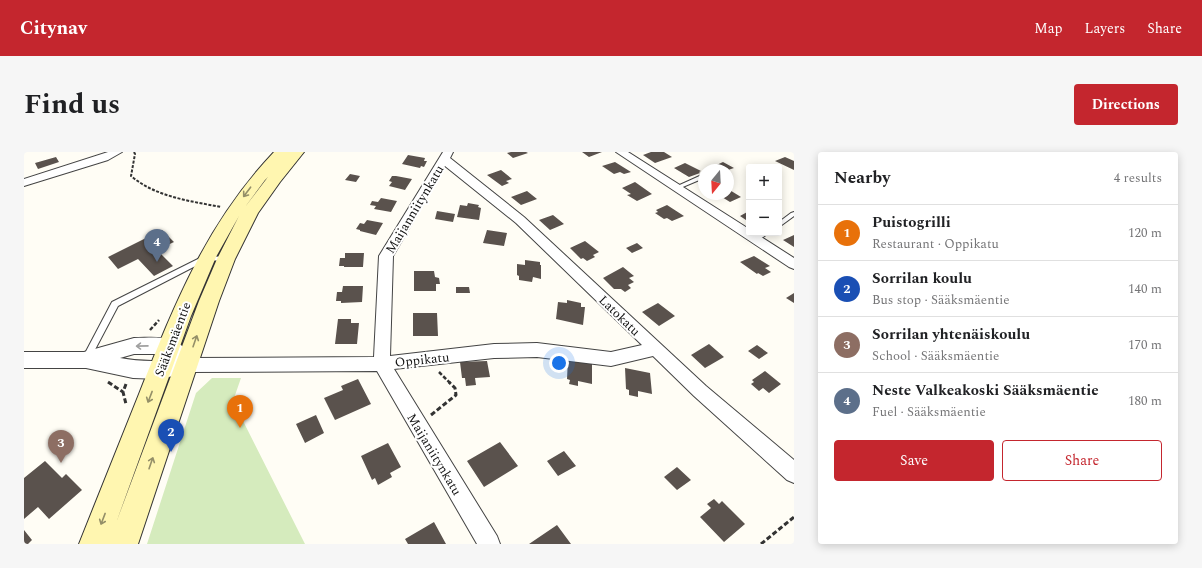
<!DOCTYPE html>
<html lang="en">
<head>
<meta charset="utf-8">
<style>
  :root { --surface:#fff; --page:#f6f6f6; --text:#202124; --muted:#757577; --line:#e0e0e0; --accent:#c4262e }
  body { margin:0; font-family:Spectral,serif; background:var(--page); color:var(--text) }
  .controls { position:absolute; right:12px; top:12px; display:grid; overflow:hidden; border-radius:4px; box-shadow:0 2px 10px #0003 }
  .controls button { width:36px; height:36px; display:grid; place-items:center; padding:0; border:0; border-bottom:1px solid var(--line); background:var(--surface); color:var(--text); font:20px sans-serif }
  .compass { position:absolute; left:674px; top:12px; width:36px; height:36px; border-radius:50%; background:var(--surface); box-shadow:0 2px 10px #0003; rotate:198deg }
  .you { position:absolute; left:535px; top:211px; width:14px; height:14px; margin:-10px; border:3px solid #fff; border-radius:50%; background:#1a73e8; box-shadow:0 0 0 6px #1a73e833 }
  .badge { display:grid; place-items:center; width:26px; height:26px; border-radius:50%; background:var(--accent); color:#fff; font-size:13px; font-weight:700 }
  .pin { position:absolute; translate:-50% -33px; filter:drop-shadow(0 1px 2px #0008) }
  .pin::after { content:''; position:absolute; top:21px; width:14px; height:12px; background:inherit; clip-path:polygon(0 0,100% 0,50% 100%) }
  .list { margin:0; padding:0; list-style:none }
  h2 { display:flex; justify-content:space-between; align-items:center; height:52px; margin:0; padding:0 16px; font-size:17px }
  h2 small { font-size:13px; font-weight:400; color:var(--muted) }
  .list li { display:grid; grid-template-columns:26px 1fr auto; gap:12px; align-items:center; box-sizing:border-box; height:56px; padding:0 16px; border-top:1px solid var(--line) }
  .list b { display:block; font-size:15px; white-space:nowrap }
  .list p { margin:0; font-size:13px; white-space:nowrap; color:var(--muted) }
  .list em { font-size:13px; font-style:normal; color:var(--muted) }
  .actions { display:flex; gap:8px; padding:12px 16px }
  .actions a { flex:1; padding:9px 0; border:1px solid var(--accent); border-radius:4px; text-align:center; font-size:14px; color:var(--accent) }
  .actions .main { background:var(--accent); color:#fff }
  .map { position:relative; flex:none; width:770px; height:392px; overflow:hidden; border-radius:4px }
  header { display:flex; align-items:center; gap:24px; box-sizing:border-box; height:56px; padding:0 20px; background:var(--accent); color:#fff }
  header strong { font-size:19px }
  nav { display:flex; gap:22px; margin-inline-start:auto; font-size:14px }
  .intro { display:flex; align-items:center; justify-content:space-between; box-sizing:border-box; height:96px; padding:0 24px }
  h1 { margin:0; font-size:28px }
  .button { padding:10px 18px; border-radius:4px; background:var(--accent); color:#fff; font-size:14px; font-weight:700 }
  main { display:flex; gap:24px; padding:0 24px }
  aside { flex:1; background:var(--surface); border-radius:4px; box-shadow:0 2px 10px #0003 }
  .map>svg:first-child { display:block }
  .green { fill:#d5ebbd }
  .building { fill:#5a524d }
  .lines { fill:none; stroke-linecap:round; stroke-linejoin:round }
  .service-casing { stroke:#444; stroke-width:2 }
  .minor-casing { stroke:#444; stroke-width:2 }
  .tertiary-casing { stroke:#444; stroke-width:2 }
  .secondary-casing { stroke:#333; stroke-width:2 }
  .path-far2 { stroke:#333; stroke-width:2; stroke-dasharray:3 1.5; stroke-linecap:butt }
  .path-far1 { stroke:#333; stroke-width:2.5; stroke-dasharray:4 2; stroke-linecap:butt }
  .path { stroke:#333; stroke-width:3; stroke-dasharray:5 2.5; stroke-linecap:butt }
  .service { fill:#fff; fill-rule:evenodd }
  .minor { fill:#fff; fill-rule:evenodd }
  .tertiary { fill:#fff; fill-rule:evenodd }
  .secondary { fill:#fff6b0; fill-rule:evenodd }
  .oneway { stroke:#948f68 }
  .oneway2 { stroke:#a0a0a0 }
  .labels { text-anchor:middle; stroke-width:4; stroke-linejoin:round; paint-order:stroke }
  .street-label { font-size:13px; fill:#111; stroke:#fff }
</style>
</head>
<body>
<header>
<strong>Citynav</strong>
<nav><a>Map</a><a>Layers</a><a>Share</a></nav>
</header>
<div class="intro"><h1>Find us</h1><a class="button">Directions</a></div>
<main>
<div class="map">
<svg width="770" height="392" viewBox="0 0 770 392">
  <rect width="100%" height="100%" fill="#fffdf5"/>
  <path class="green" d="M188,226h29l-8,23 72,143h-158l49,-151z"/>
  <path class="building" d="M487,0h15l2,1 -15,5 -6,-5z
    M558,0h20l-13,5z
    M627,0h13l8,5 -17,6 -12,-8z
    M384,3l17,3 -1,3h3l-3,6 -3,-1 -1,2 -18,-4z
    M32,5l3,5 -21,7 -3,-6z
    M761,5l9,4v9l-19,-9z
    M591,10l16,10 -7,2 -4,-2 -6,2 -12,-8z
    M699,10l11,6 -6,2h-14l-4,-2z
    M661,11l16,8 -2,1 1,1 -11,4 -15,-9z
    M477,18l11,9 -6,2 3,2 -7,3 -15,-11z
    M326,22l10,2 -4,6 -11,-2z
    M368,24h4l16,3 -7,11 -16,-4 3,-4 -3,-1z
    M611,30l17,12 -15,7 -10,-6 4,-1 -9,-6z
    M704,37l13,8 -11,5 -13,-8h11z
    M503,39l10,8 -16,6 -10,-8z
    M357,46l16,3 -6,11 -17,-3 2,-3 -6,-1 2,-4 6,1z
    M444,51l11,2 -1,2 3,1 -2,12 -22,-3 3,-12 7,1z
    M643,53l17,11 -12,5 -5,-3 -3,1 -9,-6 3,-1 -2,-2z
    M413,59l18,3 -2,8 -18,-3z
    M725,59v11l-9,-6z
    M529,63l11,9 -14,6 -11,-10z
    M343,68l16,3 -7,12 -16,-4v-1l-4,-1 4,-6 4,1z
    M138,78l12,12 -17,8 16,16 -19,10 -16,-17 -20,10 -10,-12z
    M463,78l20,3 -3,13 -21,-3z
    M770,83v12l-11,-7z
    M561,89l14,11 -6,3 2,2 -8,4 -4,-3 -2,1 -11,-11z
    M613,91l6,5 -11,5 -6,-5z
    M321,101h19l-1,14h-19v-1h-5l1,-8h5z
    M730,104l16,10 -5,2 6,4 -8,4 -5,-3 -1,1 -17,-12z
    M501,108l15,2v3h1v14l-8,-2 -1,5 -13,-2v-4l-2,-1v-11l8,1z
    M599,115l11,9 -5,2 5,4 -6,3 3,3 -6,4 -4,-3h-7l-11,-11z
    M390,119h20l1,6 4,1 1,6h-4v7h-22z
    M319,134h20l-1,16 -21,1v-2h-5l1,-9h5z
    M432,135h13l1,6h-14z
    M770,141v10l-8,-5z
    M543,148l14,3v4h4l-2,18 -27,-6 2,-17 9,1z
    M634,151l17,13 -16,10 -17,-14z
    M389,161h24l1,23h-25z
    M314,167h13v4h8l-2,21h-22z
    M685,192l15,13 -19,11 -14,-13z
    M733,193l11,8 -9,6 -11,-8z
    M544,206l24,5v21l-14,-3v5l-9,-2 1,-4 -3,-1z
    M463,209l3,16 -15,1 1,7 -10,1 -1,-8h-3l-2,-16z
    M601,216l25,5 2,21 -14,-3v6l-9,-2v-5l-3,-1z
    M741,219l16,13 -12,9 -6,-5 -4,3 -8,-7 3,-2 -2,-2z
    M334,227l13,25 -36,16 -11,-22 19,-8 -2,-4z
    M292,263l8,18 -19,10 -9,-19z
    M476,290l18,24 -34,21 -17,-26z
    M364,291l13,24 -11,6 2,4 -14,8 -3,-7 -3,2 -11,-24z
    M540,299l12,15 -18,10 -11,-15z
    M21,309l17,17 4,-4 16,16 -33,29 -11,-12 -14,12v-41z
    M653,315l14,13 -14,10 -13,-13z
    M690,347l5,5 3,-3 23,23 -21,18 -24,-25 11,-9 -4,-4z
    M410,370l12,22h-38l-3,-5z
    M533,373l14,19h-42z
    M0,378l8,10 -4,4h-4z"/>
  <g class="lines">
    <defs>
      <path id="service" d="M680,22v4l-26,11 -5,-1z
        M770,60v4l-15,11v-5l12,-9z
        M737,81h8l-12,8h-4v-4z
        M180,104l22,1 3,2 -3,2 -19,-1 -89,46 -29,55h-6l-1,-2 30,-57z"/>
      <path id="minor" d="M84,0h14l-14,8 -84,26v-7z
        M419,0h10l-3,6 74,59 182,169 88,74v23l-7,-3 -93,-84 -41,-40 -42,10 -74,-9 -43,1 -100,11 103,167 3,8h-23l-100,-173 -190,1 -6,-2 -2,-5 2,-5 6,-2 187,-1 5,-101zM421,14l71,57 126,122 -31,7 -74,-9 -43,1 -104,12 3,-100z
        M592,0h12l121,77v4h6l39,25v11l-5,-2z"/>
      <path id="tertiary" d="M110,186c24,0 44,-5 57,20l3,1 3,6 -3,6 -34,8 -27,-1 -47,-10h-62v-16h60zM110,202h30l6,6c-17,2 -34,1 -50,-2z"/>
      <path id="secondary" d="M250,0h30l-24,30 -22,31 -23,46 -16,42 -81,243h-59c20,-50 40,-100 60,-150 36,-91 67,-170 135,-242zM244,25l-23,30 20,-27zM215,64l-22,43 -18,42 -83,222 75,-207 25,-59z"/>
    </defs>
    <use href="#service" class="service-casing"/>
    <use href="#minor" class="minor-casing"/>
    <use href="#tertiary" class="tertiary-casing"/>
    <use href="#secondary" class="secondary-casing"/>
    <path class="path-far2" d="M110,0l1,2 -4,22c25,21 59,25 90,31"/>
    <path class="path-far1" d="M126,178l9,-10
      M415,220l11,11"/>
    <path class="path" d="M84,230l15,10
      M102,232l-3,8 3,12
      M407,263l25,-20 -1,-7 -6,-6
      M737,392l33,-27"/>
    <use href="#service" class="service"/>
    <use href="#minor" class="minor"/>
    <use href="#tertiary" class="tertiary"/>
    <use href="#secondary" class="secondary"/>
  </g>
  <defs><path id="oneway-shaft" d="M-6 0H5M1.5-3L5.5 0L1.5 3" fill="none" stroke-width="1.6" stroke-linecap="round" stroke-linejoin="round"/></defs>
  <g class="oneway">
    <use href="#oneway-shaft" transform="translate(223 40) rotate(127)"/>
    <use href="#oneway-shaft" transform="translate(171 189) rotate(-71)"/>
    <use href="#oneway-shaft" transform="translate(126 245) rotate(111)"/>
    <use href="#oneway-shaft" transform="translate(127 311) rotate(-71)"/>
    <use href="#oneway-shaft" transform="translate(79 367) rotate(111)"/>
  </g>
  <use class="oneway2" href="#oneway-shaft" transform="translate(118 194) rotate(179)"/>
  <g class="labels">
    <g class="street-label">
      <text transform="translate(390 57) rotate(-59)" y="5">Maijanniitynkatu</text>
      <text transform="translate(596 163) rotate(44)" y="5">Latokatu</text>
      <text transform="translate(148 187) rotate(-69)" y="5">Sääksmäentie</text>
      <text transform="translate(398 207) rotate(-6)" y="5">Oppikatu</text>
      <text transform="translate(411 302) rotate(59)" y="5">Maijaniitynkatu</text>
    </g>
  </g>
</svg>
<div class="controls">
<button>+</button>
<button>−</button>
</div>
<svg class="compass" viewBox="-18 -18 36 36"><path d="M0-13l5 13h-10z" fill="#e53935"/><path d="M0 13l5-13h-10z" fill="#757577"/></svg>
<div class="you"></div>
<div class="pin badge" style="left:216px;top:276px;background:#e8710a">1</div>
<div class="pin badge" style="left:147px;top:300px;background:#1a4fb4">2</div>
<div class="pin badge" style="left:37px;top:311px;background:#8d6e63">3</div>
<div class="pin badge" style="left:133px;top:110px;background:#5c6f8a">4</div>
</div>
<aside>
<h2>Nearby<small>4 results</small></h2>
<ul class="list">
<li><span class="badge" style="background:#e8710a">1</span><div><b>Puistogrilli</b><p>Restaurant · Oppikatu</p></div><em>120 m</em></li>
<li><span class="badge" style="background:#1a4fb4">2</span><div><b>Sorrilan koulu</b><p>Bus stop · Sääksmäentie</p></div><em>140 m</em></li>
<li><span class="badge" style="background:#8d6e63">3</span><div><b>Sorrilan yhtenäiskoulu</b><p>School · Sääksmäentie</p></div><em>170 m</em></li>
<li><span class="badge" style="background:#5c6f8a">4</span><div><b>Neste Valkeakoski Sääksmäentie</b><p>Fuel · Sääksmäentie</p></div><em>180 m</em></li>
</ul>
<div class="actions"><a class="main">Save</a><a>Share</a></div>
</aside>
</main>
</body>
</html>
